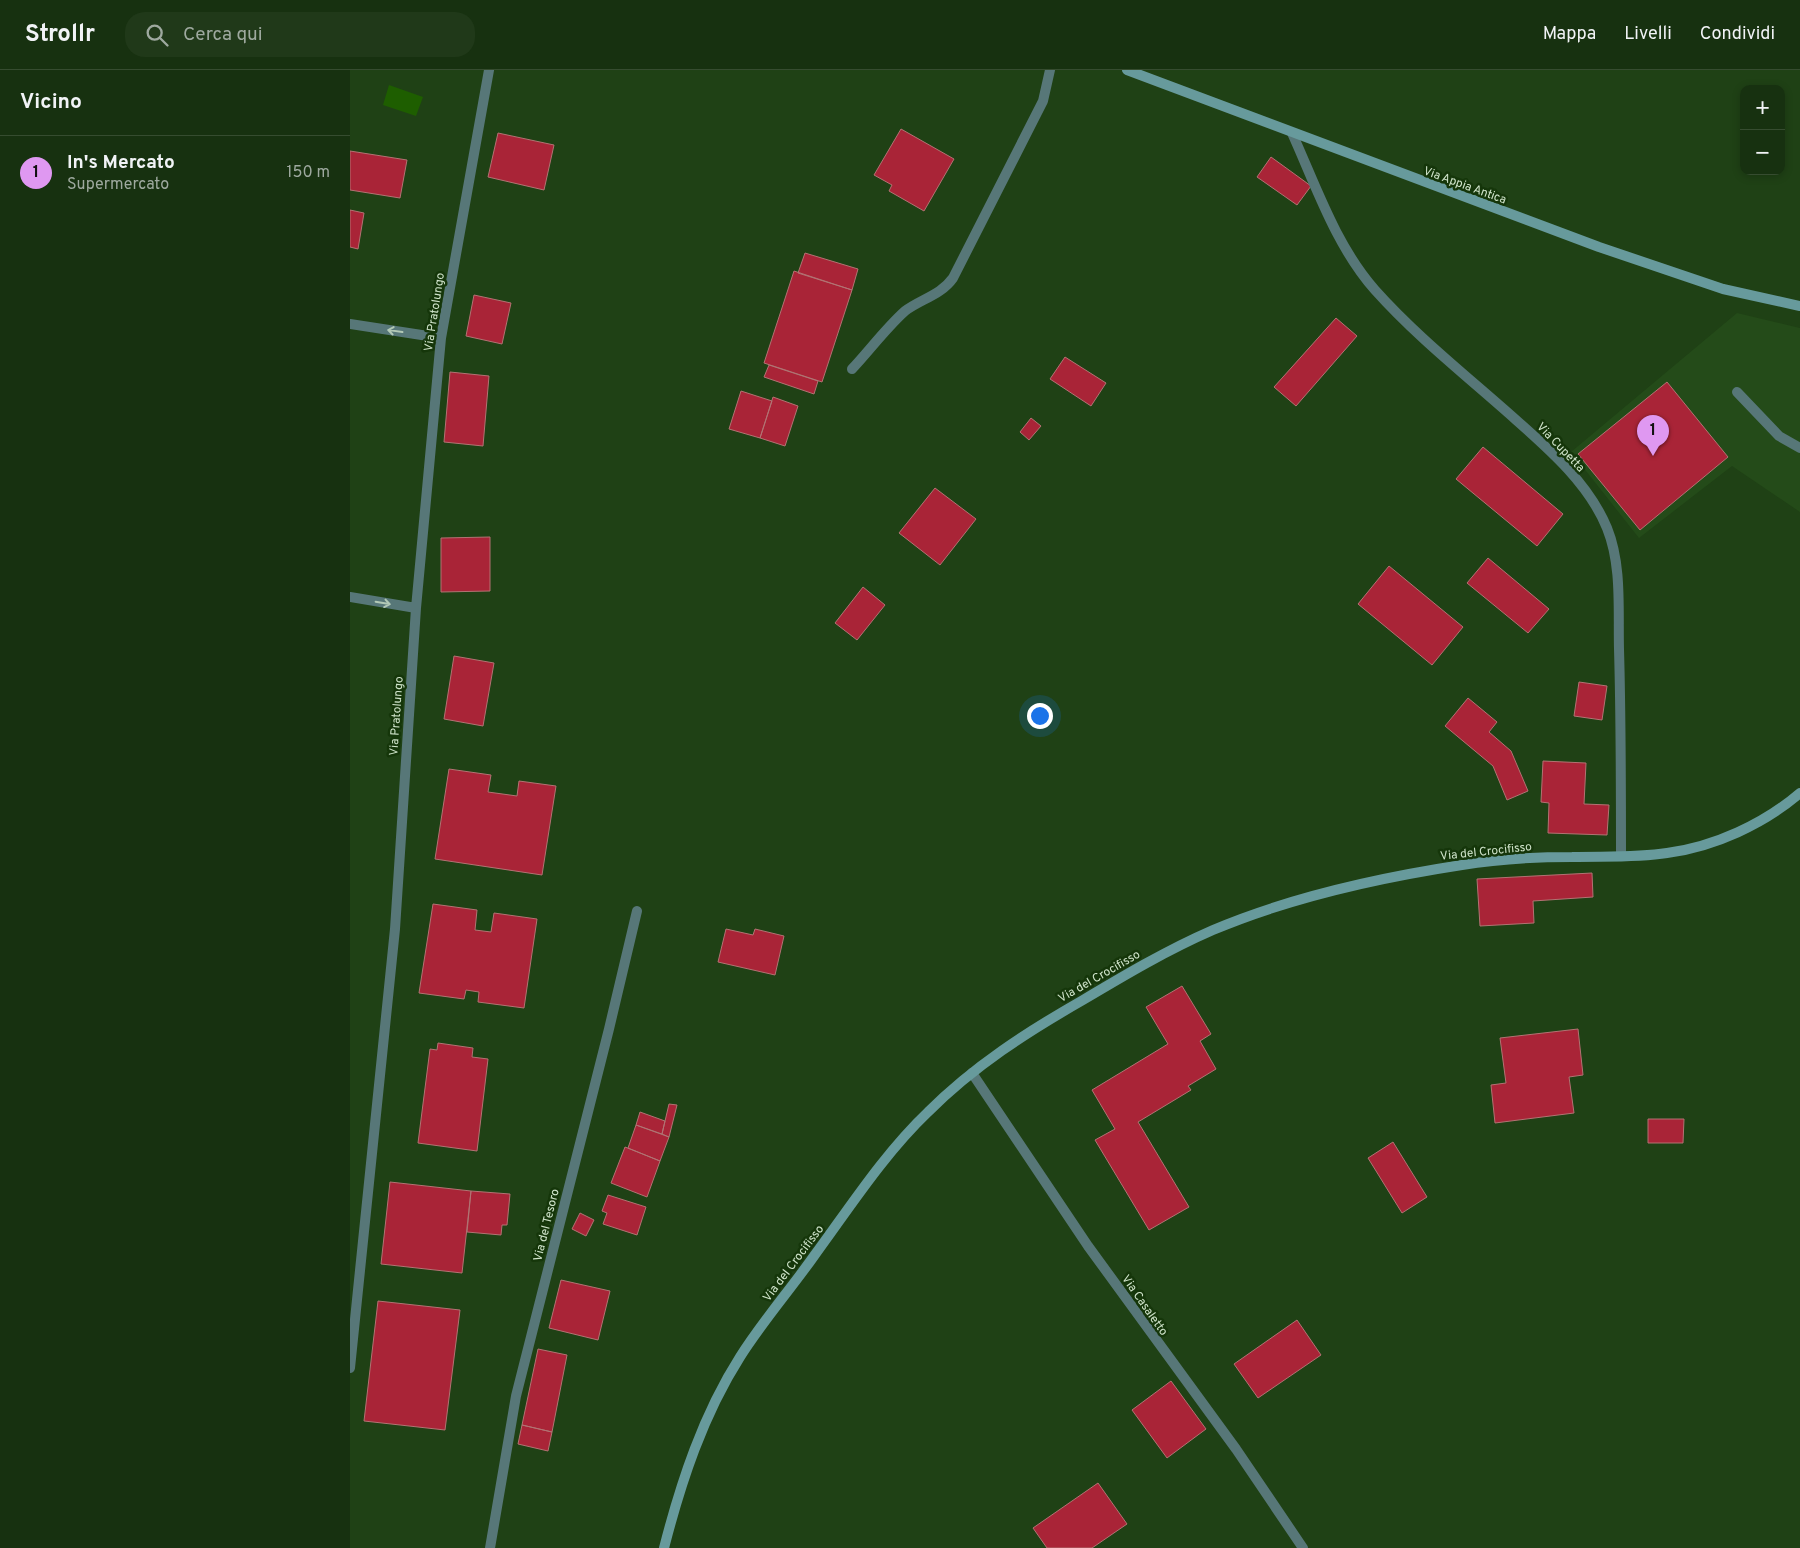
<!DOCTYPE html>
<html lang="it">
<head>
<meta charset="utf-8">
<style>
  :root { --surface:#173110; --page:#203919; --text:#f1f3f6; --muted:#9ea99f; --line:#364c30; --accent:#df98f1 }
  body { margin:0; font-family:Overpass,sans-serif; background:var(--page); color:var(--text) }
  .controls { position:absolute; right:15px; top:15px; display:grid; overflow:hidden; border-radius:10px; box-shadow:0 2px 8px #0003 }
  .controls button { width:45px; height:45px; display:grid; place-items:center; padding:0; border:0; border-bottom:1px solid var(--line); background:var(--surface); color:var(--text); font:25px sans-serif }
  .you { position:absolute; left:689px; top:645px; width:18px; height:18px; margin:-12px; border:4px solid #fff; border-radius:50%; background:#1a73e8; box-shadow:0 0 0 8px #1a73e833 }
  .badge { display:grid; place-items:center; width:32px; height:32px; border-radius:50%; background:var(--accent); color:#111; font-size:16px; font-weight:700 }
  .pin { position:absolute; translate:-50% -41px; filter:drop-shadow(0 1px 2px #0008) }
  .pin::after { content:''; position:absolute; top:26px; width:18px; height:15px; background:inherit; clip-path:polygon(0 0,100% 0,50% 100%) }
  .list { margin:0; padding:0; list-style:none }
  h2 { display:flex; justify-content:space-between; align-items:center; height:65px; margin:0; padding:0 20px; font-size:21px }
  h2 small { font-size:16px; font-weight:400; color:var(--muted) }
  .list li { display:grid; grid-template-columns:32px 1fr auto; gap:15px; align-items:center; box-sizing:border-box; height:75px; padding:0 20px; border-top:1px solid var(--line) }
  .list b { display:block; font-size:19px; white-space:nowrap }
  .list p { margin:0; font-size:16px; white-space:nowrap; color:var(--muted) }
  .list em { font-size:16px; font-style:normal; color:var(--muted) }
  .icon { flex:none; width:28px; height:28px; fill:none; stroke:currentColor; stroke-width:2; stroke-linecap:round; stroke-linejoin:round }
  .map { position:relative; flex:none; width:1450px; height:1478px; overflow:hidden }
  header { display:flex; align-items:center; gap:30px; box-sizing:border-box; height:70px; padding:0 25px; background:var(--surface); border-bottom:1px solid var(--line) }
  header strong { font-size:24px }
  nav { display:flex; gap:28px; margin-inline-start:auto; font-size:18px }
  .search { width:350px; height:45px; background:var(--page); display:flex; align-items:center; gap:12px; box-sizing:border-box; padding:0 18px; border-radius:20px; color:var(--muted); font-size:19px }
  main { display:flex }
  aside { flex:1; background:var(--surface) }
  .map>svg:first-child { display:block }
  .built { fill:#244b19 }
  .water { fill:#1e5e00 }
  .building { fill:#a92437; stroke:#b27373 }
  .lines { fill:none; stroke-linecap:round; stroke-linejoin:round }
  .lane { stroke:#577778; stroke-width:10 }
  .street { stroke:#577778; stroke-width:10 }
  .secondary { stroke:#679a9c; stroke-width:10 }
  .oneway { stroke:#b2c9b6 }
  .labels { text-anchor:middle; stroke-width:5; stroke-linejoin:round; paint-order:stroke }
  .street-label { font-size:12px; fill:#d0e4cb; stroke:#15360a }
</style>
</head>
<body>
<header>
<strong>Strollr</strong>
<div class="search"><svg class="icon" aria-label="search" viewBox="0 0 24 24"><circle cx="10" cy="10" r="6"/><path d="M15 15l6 6"/></svg>Cerca qui</div>
<nav><a>Mappa</a><a>Livelli</a><a>Condividi</a></nav>
</header>
<main>
<aside>
<h2>Vicino<small></small></h2>
<ul class="list">
<li><span class="badge">1</span><div><b>In's Mercato</b><p>Supermercato</p></div><em>150 m</em></li>
</ul>
</aside>
<div class="map">
<svg width="1450" height="1478" viewBox="0 0 1450 1478">
  <rect width="100%" height="100%" fill="#1f4115"/>
  <path class="built" d="M1387,243l63,15v184l-68,-46 -93,72 -68,-86z"/>
  <path class="water" d="M39,15l34,12 -7,19 -33,-11z"/>
  <path class="building" d="M551,59l53,30 -30,52 -35,-20 3,-6 -18,-10z
    M148,63l56,12 -10,45 -56,-13z
    M0,81l57,9 -7,38 -50,-8z
    M921,87l40,29 -14,19 -40,-28z
    M0,140l14,3 -6,36 -8,-2z
    M455,183l53,16 -6,21 -54,-17z
    M444,201l58,19 -30,92 -58,-19z
    M124,225l37,8 -9,41 -36,-8z
    M986,248l21,18 -61,70 -22,-19z
    M715,287l41,26 -15,23 -41,-27z
    M419,295l49,16 -4,13 -50,-17z
    M100,302l39,4 -6,70 -39,-4z
    M1317,312l61,75 -88,73 -62,-76z
    M391,321l31,10 -12,37 -31,-9z
    M423,327l25,9 -13,40 -25,-8z
    M681,348l10,8 -12,14 -9,-8z
    M1133,377l80,67 -26,32 -81,-67z
    M585,418l41,31 -36,46 -41,-32z
    M140,467v54l-49,1v-54z
    M1138,488l61,51 -21,24 -61,-50z
    M1039,496l74,61 -31,38 -74,-61z
    M513,517l22,18 -28,35 -22,-17z
    M104,586l40,7 -11,63 -39,-7z
    M1229,612l28,4 -5,34 -28,-4z
    M1118,628l29,24 -8,10 22,19 17,40 -21,9 -14,-34 -48,-40z
    M1193,691l43,2 -2,41 25,1 -2,30 -59,-2 1,-30 -8,-1z
    M99,699l42,6 -3,17 29,4 2,-15 37,5 -14,89 -107,-16z
    M1242,803l1,24 -60,4 1,22 -54,3 -3,-47z
    M83,834l44,6 -2,20 16,2 3,-19 43,6 -13,89 -46,-6 1,-10 -13,-2 -2,9 -45,-6z
    M376,859l27,6 2,-6 29,7 -9,39 -57,-13z
    M832,916l29,48 -11,7 16,28 -28,17 3,4 -53,32 51,85 -40,23 -54,-90 20,-11 -23,-39 76,-46 -22,-37z
    M1228,959l5,46 -14,2 5,36 -79,10 -4,-38 15,-2 -6,-45z
    M88,973l35,5 -1,9 16,2 -11,92 -59,-8 12,-94 7,1z
    M319,1034l8,1 -8,32 -7,-3z
    M290,1042l25,9 -3,13 -26,-9z
    M1298,1049h36l-1,24h-35z
    M286,1055l33,12 -9,24 -32,-13z
    M1043,1072l34,55 -25,16 -34,-55z
    M275,1077l35,14 -13,36 -36,-14z
    M40,1112l81,9 -9,82 -81,-9z
    M121,1121l39,3 -3,31h-5l-1,10 -34,-3z
    M258,1125l38,12 -9,28 -34,-11 4,-11 -5,-2z
    M230,1143l14,7 -8,16 -14,-7z
    M211,1210l49,11 -12,49 -49,-12z
    M28,1231l82,9 -15,120 -81,-9z
    M947,1250l24,35 -63,43 -24,-34z
    M188,1279l29,6 -15,77 -30,-7z
    M821,1311l35,48 -39,29 -35,-48z
    M172,1355l30,7 -4,19 -30,-7z
    M748,1413l29,41 -35,24h-45l-14,-20z"/>
  <g class="lines">
    <path class="lane" d="M502,299c17,-18 34,-41 53,-58 16,-12 36,-16 48,-33l90,-177 7,-31
      M1387,322l42,44 21,12"/>
    <path class="street" d="M942,63c24,53 44,113 83,157 42,47 93,87 140,129 35,31 74,65 92,109 15,37 11,81 12,121 2,69 2,138 2,207
      M0,254l91,14
      M0,527l66,11
      M622,1003l116,173 148,203 67,99
      M0,1298l45,-439 21,-321 25,-270 48,-268
      M140,1478l26,-152 93,-367 28,-118"/>
    <path class="secondary" d="M777,0l472,177 124,42 77,17
      M314,1478c17,-66 39,-133 76,-191 22,-35 50,-67 74,-101 36,-49 70,-102 114,-144 46,-46 99,-80 155,-112 42,-25 84,-50 130,-70 78,-33 164,-52 249,-65 36,-6 73,-8 110,-8 31,-1 64,1 95,-4 47,-6 97,-29 133,-60"/>
  </g>
  <defs><path id="oneway-shaft" d="M-6 0H5M1.5-3L5.5 0L1.5 3" fill="none" stroke-width="1.6" stroke-linecap="round" stroke-linejoin="round" transform="scale(1.25)"/></defs>
  <g class="oneway">
    <use href="#oneway-shaft" transform="translate(45 261) rotate(-172)"/>
    <use href="#oneway-shaft" transform="translate(33 533) rotate(10)"/>
  </g>
  <g class="labels">
    <g class="street-label">
      <text transform="translate(1115 115) rotate(20)" y="4">Via Appia Antica</text>
      <text transform="translate(84 242) rotate(-81)" y="4">Via Pratolungo</text>
      <text transform="translate(1211 377) rotate(46)" y="4">Via Cupetta</text>
      <text transform="translate(46 646) rotate(-86)" y="4">Via Pratolungo</text>
      <text transform="translate(1136 781) rotate(-6)" y="4">Via del Crocifisso</text>
      <text transform="translate(749 906) rotate(-30)" y="4">Via del Crocifisso</text>
      <text transform="translate(196 1155) rotate(-76)" y="4">Via del Tesoro</text>
      <text transform="translate(443 1193) rotate(-53)" y="4">Via del Crocifisso</text>
      <text transform="translate(795 1235) rotate(55)" y="4">Via Casaletto</text>
    </g>
  </g>
</svg>
<div class="controls">
<button>+</button>
<button>−</button>
</div>
<div class="you"></div>
<div class="pin badge" style="left:1303px;top:386px">1</div>
</div>
</main>
</body>
</html>
